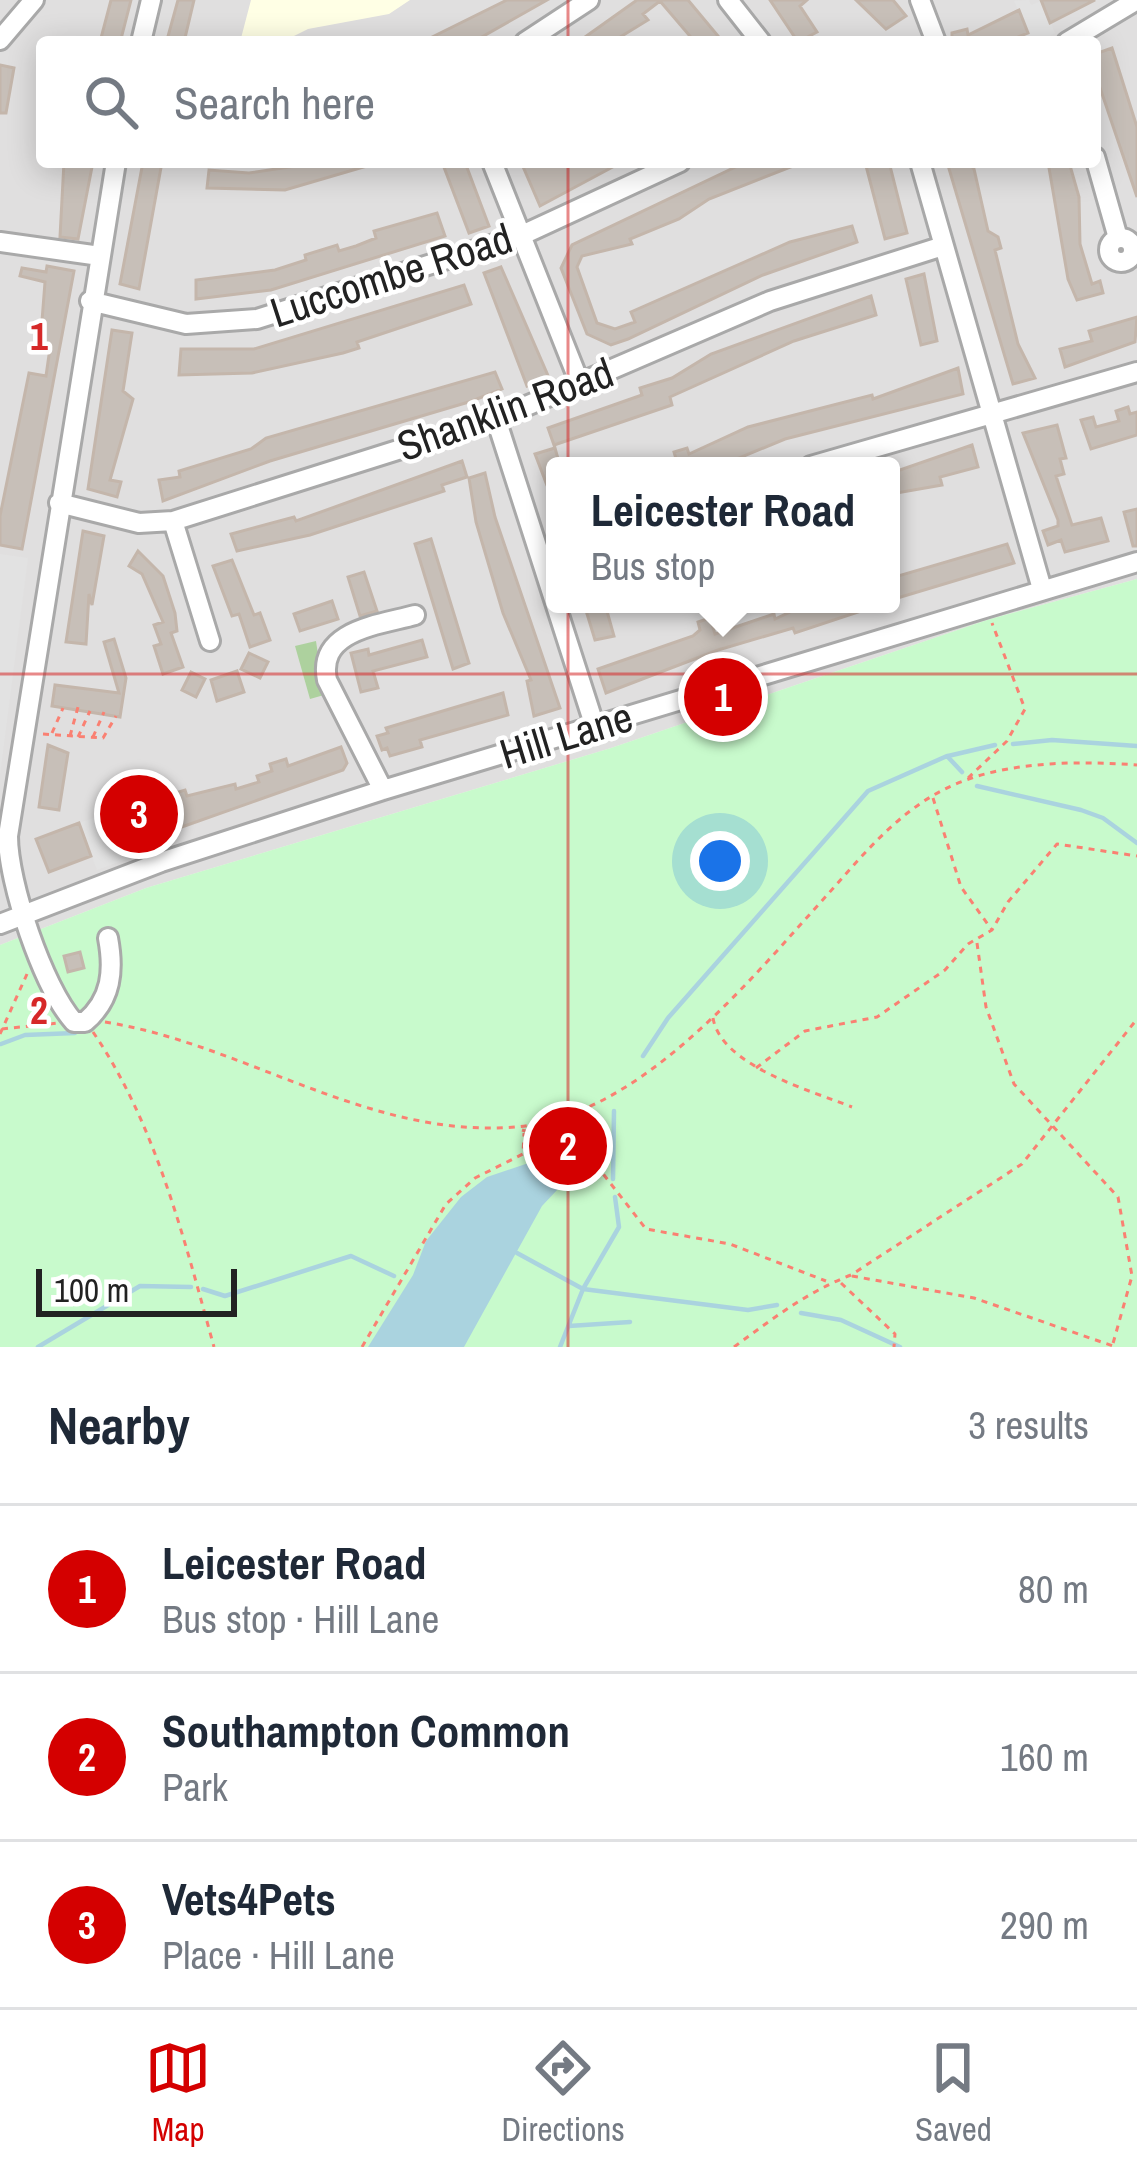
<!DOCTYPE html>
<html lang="en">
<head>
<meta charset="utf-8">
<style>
  :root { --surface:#fff; --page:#f6f6f7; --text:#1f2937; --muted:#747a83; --line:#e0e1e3; --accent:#d40000 }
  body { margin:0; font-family:"Archivo Narrow",sans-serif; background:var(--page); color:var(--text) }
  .scale { position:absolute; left:36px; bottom:30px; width:201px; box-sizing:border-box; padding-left:12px; border:6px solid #222; border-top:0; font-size:33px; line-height:42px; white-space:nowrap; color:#222; -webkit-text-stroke:9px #fff; paint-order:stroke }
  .you { position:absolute; left:720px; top:861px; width:42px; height:42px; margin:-30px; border:9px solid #fff; border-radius:50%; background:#1a73e8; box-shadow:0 0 0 18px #1a73e833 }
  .badge { display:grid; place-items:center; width:78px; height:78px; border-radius:50%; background:var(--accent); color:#fff; font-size:39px; font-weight:700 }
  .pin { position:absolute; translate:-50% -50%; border:6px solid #fff; box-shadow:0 3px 12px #0006 }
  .popup { position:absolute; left:546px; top:457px; width:354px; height:156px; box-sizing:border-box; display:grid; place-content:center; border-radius:12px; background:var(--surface); filter:drop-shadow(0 3px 9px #0005); font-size:39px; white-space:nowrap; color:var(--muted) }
  .popup b { font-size:45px; color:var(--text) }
  .popup::after { content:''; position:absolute; left:50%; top:100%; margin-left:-24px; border:24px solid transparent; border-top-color:var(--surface) }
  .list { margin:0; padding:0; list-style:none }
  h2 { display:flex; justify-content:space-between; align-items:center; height:156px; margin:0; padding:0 48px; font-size:51px }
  h2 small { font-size:39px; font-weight:400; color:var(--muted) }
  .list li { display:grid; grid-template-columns:78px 1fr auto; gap:36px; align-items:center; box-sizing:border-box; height:168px; padding:0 48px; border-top:3px solid var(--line) }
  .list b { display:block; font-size:45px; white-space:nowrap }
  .list p { margin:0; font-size:39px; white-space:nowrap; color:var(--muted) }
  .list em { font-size:39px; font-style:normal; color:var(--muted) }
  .icon { flex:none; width:66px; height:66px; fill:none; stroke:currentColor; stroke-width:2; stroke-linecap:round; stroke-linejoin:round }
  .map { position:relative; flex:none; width:1137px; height:1347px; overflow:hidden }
  .search { position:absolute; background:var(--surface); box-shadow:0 6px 30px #0003; left:36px; right:36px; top:36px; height:132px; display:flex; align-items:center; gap:30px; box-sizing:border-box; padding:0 42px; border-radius:12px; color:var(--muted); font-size:45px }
  .sheet { height:660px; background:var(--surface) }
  nav { display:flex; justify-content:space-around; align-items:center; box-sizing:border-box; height:168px; border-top:3px solid var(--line); background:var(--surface); font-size:33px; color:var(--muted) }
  nav a { display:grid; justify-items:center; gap:6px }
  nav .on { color:var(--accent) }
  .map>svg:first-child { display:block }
  .residential { fill:#e0dfdf; fill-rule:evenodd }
  .education { fill:#ffffe5 }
  .forest { fill:#add19e }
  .park { fill:#c8facc }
  .parking { fill:#e2e2e2 }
  .water { fill:#aad3df }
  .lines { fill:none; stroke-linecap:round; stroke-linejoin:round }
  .stream { stroke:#aad3df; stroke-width:4.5 }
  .building { fill:#c7bfb8; stroke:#c4b6ab; stroke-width:3 }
  .minor-casing { stroke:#a9a9a9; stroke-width:24 }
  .path { stroke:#fa8072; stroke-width:3; stroke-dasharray:6 6; stroke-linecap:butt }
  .minor { stroke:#fff; stroke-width:18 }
  .grid { fill:none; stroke:#d62828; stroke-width:3; stroke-opacity:0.55 }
  .labels { text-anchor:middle; stroke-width:9; stroke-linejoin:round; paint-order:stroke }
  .street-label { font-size:42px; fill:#222; stroke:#fff }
  .grid-label { font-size:39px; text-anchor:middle; font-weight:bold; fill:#d62828; stroke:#fff; stroke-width:9; stroke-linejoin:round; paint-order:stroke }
</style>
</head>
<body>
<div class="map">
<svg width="1137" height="1347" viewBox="0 0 1137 1347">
  <rect width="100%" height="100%" fill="#f2efe9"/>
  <path class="residential" d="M0,0h1137v579l-147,40 -379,129 -465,140 -146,57zM42,42h1053v120h-1053zM555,466h336v138h-336z"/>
  <path class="education" d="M251,0h159l-21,14 -81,15 -26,13h-42z"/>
  <path class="forest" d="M316,641l8,54 -14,4 -15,-53z"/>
  <path class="park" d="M1137,579v768h-1137v-402l146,-57 465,-140 379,-129z"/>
  <path class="parking" d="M1029,0l2,5 10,-4 14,32 -17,9h-5l-19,-41z
    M0,554l28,4 -28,217z
    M116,810l14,48 -33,12 -18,-47z"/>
  <path class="water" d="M567,1150l13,10v18l-22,11 -16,17 -78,141h-96l45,-72 13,-34 35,-44 26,-20z"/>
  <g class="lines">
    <path class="stream" d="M1013,744l39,-4 85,6
      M948,756l47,-11
      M977,786l104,24 22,8 34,25
      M1,1044l24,-9 50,-2
      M643,1056l25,-38 200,-227 79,-35 15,16
      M613,1179l1,-68
      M517,1253l66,36 165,21 29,-5
      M203,1289l22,7 126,-40 43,20
      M801,1313l40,7 59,27
      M569,1326l61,-4
      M38,1347l102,-61 51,1
      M560,1347l23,-58 36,-62 -4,-30"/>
  </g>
  <path class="building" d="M111,0h20l-10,39 -21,3z
    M178,0h16l-10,42 -17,-2z
    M507,0h40l-74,42h-51z
    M637,0h51l35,42h-28l-35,-41 -17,13 5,6 -36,22h-34z
    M770,0h37l-7,6 17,26 -19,10z
    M856,0h37l13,16 -20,13z
    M1041,0h54l-45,23z
    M1019,10l9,23 -22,9h-54v-9l15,-4 1,6z
    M1112,48l25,79v70l-42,-124v-19z
    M0,65l14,3 -8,45h-6z
    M64,162l28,5 -14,72 -18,-2z
    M143,162h19l-23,127 -19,-5z
    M323,162l54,1 -92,27 -78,-2 2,-18 40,3z
    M442,162l24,3 23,61 -20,7z
    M521,162h101l-82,44z
    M746,162l52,2 -89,35 -30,20 -49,20 2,5 -50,12 -5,11 20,56 18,6 20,-7 -4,-10 159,-70 62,-16 5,16 -94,33 -135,64 -17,6 -24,-11 -26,-66 11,-23z
    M865,162h24l18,71 -22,6z
    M947,162h21l6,7 14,62 10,6 3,11 -6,2 23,94 17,34 -22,6z
    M1048,162h21l10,35 1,47 12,40 8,-3 3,12 -26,7 -9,-21z
    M437,213l8,23 -174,54 -75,9v-19l79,-10 31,-10 -1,-5 32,-10 2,6 17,-5 20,-8 -2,-7z
    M47,266l27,5 -52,278 -22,-4v-29l29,-143 17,3 4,-28 -10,-1 5,-65 -25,-6 2,-8 24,4z
    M501,267l48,111 -22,8 -43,-113z
    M924,274l13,67 -16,4 -15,-66z
    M464,285l7,19 -114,38 2,6 -16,5 -91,20 -73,2 2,-26h73z
    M871,296l5,19 -82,26 -124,56 2,8 -118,40 -6,-17 94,-33 -2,-7 32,-10 39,-24z
    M1137,317l-2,25 -70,25 -5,-18 32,-8 -3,-10z
    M112,330l20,3 -9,58 10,8 -23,81 11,2 -4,15 -29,-8z
    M958,368l5,26 -178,45 -65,27h-42l-4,-14 13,-4 2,6 59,-27 124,-32 1,4z
    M495,372l7,17 -30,12 -202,60 -107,40 -4,-21 21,-3 -1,-6 72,-22 15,-11z
    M1128,407l2,7 7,-2v23l-46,14 -10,-29 12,-3 3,10 23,-6 -3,-10z
    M1057,425l9,33 -6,1 4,15 -8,2 16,49 29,-7 7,23 -43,11 -4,-12 -13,5 -5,-14 15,-5v-6l-35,-87z
    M972,445l6,22 -38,10 2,8 -51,9v-21z
    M555,448l5,18h-5l-2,35 -18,-47z
    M462,461l5,16 -25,8 2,6 -134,44 -73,16 -6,-17 63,-17 2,4z
    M485,473l10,44 65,191 -26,8 -7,-35 4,-1 -28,-67 -27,-91 -7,-44z
    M1137,509v37h-4l-9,-34z
    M83,531l21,5 -12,69 -3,-11 -3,50 -20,-2z
    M431,539l38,124 -16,6 -38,-125z
    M1007,544l7,19 -123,37v-22z
    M138,551l25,25 12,37 2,18 -6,2 12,34 -20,7 -9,-28 7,-2 -7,-19 9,-3 -21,-48 -13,-8z
    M232,560l22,55 6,-2 10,27 -20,7 -11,-33 -7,2 -19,-50z
    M364,572l13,39 -17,5 -12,-39z
    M332,601l6,18 -38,12 -6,-17z
    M584,604h21l9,32 -19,4z
    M807,604l69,2 -81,27 -2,-5 -75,22 -112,43 -8,-24 95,-33 7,-6 -2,-8 12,-4 5,16 59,-20 1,5z
    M114,639l12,39 -6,39 -68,-11 3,-21 64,8 -15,-51z
    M422,640l5,17 -54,14 5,17 -17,4 -10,-39 17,-4 1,6z
    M249,653l19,9 -8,16 -19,-9z
    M237,671l7,21 -27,9 -6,-21z
    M191,672l14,7 -9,18 -14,-7z
    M503,693l5,22 -88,25 2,7 -32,9 -3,-8 -5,2 -5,-14 11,-3 -2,-5z
    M48,745l20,8 -9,57 -20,-3z
    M341,747l6,16 -4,7 -167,59 -5,-14 -48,16 -8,-25 39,-12 4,13 19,-6 -2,-8 10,-3 2,6 48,-12 1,5 23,-7 -2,-6 15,-5 -2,-7 16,-5 2,7z
    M79,823l12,33 -42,16 -13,-33z
    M80,952l4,16 -16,4 -4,-16z"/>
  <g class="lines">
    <defs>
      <path id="minor" d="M728,0l33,42
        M920,0l16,42
        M0,40l34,-40
        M141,42l10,-42
        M525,42l64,-42
        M1067,42l70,-42
        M1095,157l23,81
        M492,162l88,222
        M920,162l122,427
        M1109 250a12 12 0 1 1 24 0a12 12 0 1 1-24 0Z
        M0,242l100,14
        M90,301l96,23 71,-5 263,-83 160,-74
        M496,419l99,308
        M811,466l326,-94
        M59,503l80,20 34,-2 323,-102 274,-118 173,-55
        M173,521l37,120
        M383,790l-56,-110c-10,-50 52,-55 88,-65
        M0,924l161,-62 222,-72 754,-228
        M108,938c6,32 4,61 -23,84h-11c-31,-35 -66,-139 -66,-186l108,-674"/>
    </defs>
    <use href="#minor" class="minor-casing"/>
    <path class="path" d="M52,733l11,-25
      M43,734l60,4 13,-22
      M70,736l8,-29
      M78,737l12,-26
      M93,737l11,-25
      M968,778l39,-37 18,-32 -33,-86
      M933,798l28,89 31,43
      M977,943l9,64 28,77 104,113 14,79 -20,71
      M713,1018c8,48 99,73 139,89
      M105,1022c139,22 265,117 410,105 125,-10 234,-146 313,-233 40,-45 79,-93 138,-114 52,-19 117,-19 171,-15
      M2,1029l56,-6
      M93,1032c63,92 92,210 121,315
      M0,1034l27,-60
      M756,1068l49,-37 72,-14 68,-47 23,-26 24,-14 16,-28 49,-58 80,12
      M522,1130l54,17 14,10 56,72 84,15 96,37
      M852,1276l122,22 142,49
      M841,1283l54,51 -1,13
      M362,1347l84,-143 29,-26 48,-24 1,-21
      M734,1347c38,-28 73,-55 117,-72l171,-111 115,-145"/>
    <use href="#minor" class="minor"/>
  </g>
  <path class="grid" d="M568,0v42M568,162v1185M0,674h1137"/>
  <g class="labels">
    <g class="street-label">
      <text transform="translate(391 275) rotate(-18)" y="15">Luccombe Road</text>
      <text transform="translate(505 409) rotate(-20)" y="15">Shanklin Road</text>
      <text transform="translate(566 735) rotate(-17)" y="15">Hill Lane</text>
    </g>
  </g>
  <g class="grid-label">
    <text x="39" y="350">1</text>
    <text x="39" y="1024">2</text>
  </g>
</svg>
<div class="scale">100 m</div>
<div class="you"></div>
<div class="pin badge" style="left:723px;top:697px">1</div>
<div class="popup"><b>Leicester Road</b>Bus stop</div>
<div class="pin badge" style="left:568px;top:1146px">2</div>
<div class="pin badge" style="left:139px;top:814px">3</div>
<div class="search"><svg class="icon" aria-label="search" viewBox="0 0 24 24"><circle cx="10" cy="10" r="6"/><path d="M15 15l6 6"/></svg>Search here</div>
</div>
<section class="sheet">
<h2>Nearby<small>3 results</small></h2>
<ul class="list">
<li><span class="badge">1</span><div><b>Leicester Road</b><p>Bus stop · Hill Lane</p></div><em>80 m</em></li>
<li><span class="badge">2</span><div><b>Southampton Common</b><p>Park</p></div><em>160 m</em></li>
<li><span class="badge">3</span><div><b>Vets4Pets</b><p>Place · Hill Lane</p></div><em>290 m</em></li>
</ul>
</section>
<nav>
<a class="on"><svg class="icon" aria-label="map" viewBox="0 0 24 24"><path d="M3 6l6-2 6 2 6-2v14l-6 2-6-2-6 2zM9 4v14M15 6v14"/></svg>Map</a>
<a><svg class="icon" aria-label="directions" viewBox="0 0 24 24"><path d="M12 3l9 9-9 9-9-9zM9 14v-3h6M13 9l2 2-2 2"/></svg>Directions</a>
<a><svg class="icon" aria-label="saved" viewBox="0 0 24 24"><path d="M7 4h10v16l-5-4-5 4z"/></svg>Saved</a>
</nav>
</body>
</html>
